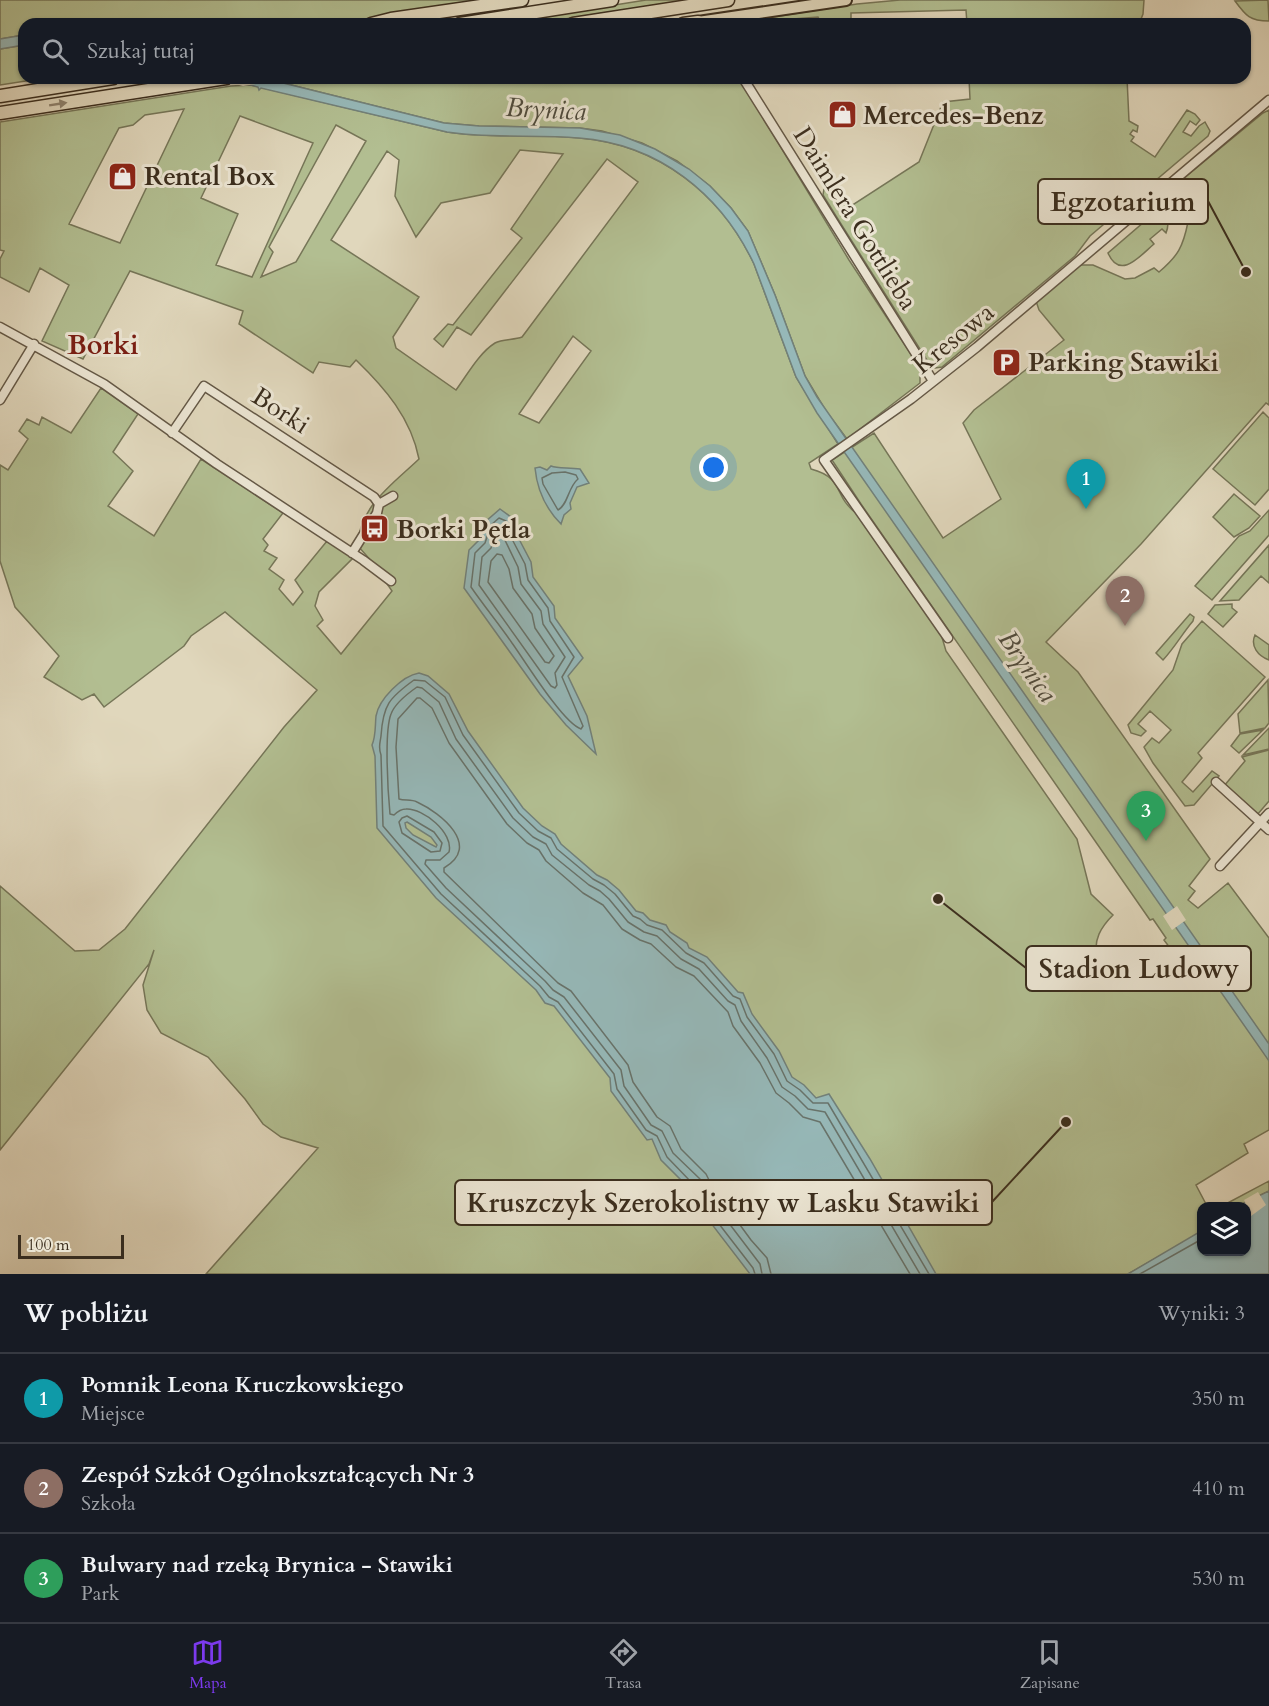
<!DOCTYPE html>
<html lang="pl">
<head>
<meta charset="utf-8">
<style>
  :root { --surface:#171b24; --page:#20242c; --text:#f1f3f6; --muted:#9ea1a6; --line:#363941; --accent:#7c3aed }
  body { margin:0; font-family:Cardo,serif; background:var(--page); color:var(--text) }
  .controls { position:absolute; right:18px; bottom:18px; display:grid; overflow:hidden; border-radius:12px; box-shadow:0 2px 4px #0004 }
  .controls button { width:54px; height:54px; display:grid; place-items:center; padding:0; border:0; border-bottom:2px solid var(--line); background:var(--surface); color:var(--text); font:30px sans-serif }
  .scale { position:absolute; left:18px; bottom:15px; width:106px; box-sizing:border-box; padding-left:6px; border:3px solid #3b2e1e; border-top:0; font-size:16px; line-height:21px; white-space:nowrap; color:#3b2e1e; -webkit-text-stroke:4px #ebe5d3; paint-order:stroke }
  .you { position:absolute; left:714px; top:468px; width:21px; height:21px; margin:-15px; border:4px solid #fff; border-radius:50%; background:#1a73e8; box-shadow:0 0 0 9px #1a73e833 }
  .badge { display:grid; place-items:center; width:39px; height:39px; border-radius:50%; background:var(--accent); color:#fff; font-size:20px; font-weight:700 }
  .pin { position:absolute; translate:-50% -50px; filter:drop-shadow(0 2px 3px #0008) }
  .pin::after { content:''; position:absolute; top:32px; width:21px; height:18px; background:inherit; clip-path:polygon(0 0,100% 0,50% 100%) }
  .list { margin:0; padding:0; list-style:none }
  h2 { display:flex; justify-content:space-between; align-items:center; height:78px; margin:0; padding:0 24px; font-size:26px }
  h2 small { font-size:20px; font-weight:400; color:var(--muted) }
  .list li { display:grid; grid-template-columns:39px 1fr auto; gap:18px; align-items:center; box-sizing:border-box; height:90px; padding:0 24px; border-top:2px solid var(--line) }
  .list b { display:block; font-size:22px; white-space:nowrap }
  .list p { margin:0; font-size:20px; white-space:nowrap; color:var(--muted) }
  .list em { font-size:20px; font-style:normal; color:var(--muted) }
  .icon { flex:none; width:33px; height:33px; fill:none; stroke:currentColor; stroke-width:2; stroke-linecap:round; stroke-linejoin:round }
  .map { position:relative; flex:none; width:1269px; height:1274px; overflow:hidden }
  .search { position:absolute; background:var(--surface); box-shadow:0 2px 4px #0004; left:18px; right:18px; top:18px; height:66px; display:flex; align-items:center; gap:15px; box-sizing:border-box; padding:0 21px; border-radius:18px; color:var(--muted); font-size:22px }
  .sheet { height:348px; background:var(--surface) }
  nav { display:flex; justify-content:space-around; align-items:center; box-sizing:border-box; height:84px; border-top:2px solid var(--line); background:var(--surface); font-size:16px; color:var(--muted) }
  nav a { display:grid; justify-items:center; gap:3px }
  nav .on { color:var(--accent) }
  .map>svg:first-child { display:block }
  .green { fill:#b2be91; stroke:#767658; stroke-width:1.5; fill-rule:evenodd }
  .water { fill:#96b8b8; stroke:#72817a; stroke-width:1.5; fill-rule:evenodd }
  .pier { fill:#e0d7bc }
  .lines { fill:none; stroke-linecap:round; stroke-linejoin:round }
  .shore { stroke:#68736b; stroke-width:1.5 }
  .minor-casing { stroke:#645846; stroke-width:11 }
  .major-casing { stroke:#3b2e1e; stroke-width:14 }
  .highway-casing { stroke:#3b2e1e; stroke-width:15 }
  .minor { stroke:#ebe5d3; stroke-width:8 }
  .major { stroke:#e0d7bc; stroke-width:10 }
  .highway { stroke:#e0d7bc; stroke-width:12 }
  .oneway { fill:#8e826d }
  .labels { text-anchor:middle; stroke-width:6; stroke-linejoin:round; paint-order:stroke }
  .poi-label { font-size:26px; font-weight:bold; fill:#3b2e1e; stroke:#ebe5d3; text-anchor:start }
  .street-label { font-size:26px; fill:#3b2e1e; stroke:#ebe5d3 }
  .water-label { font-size:27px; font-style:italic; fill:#4d4a3d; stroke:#ebe5d3 }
  .neighbourhood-label { font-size:27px; font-weight:bold; fill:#7a1f14; stroke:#ebe5d3 }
  .leader { fill:none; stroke:#3b2e1e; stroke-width:2 }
  .callout-dot { fill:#3b2e1e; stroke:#ebe5d3; stroke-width:2 }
  .callout { fill:#ebe5d3; stroke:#3b2e1e; stroke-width:2 }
  .callout-label { font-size:27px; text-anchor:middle; font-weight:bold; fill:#3b2e1e }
</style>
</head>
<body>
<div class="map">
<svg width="1269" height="1274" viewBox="0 0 1269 1274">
  <rect width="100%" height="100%" fill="#e0d7bc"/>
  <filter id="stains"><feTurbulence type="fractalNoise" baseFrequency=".00333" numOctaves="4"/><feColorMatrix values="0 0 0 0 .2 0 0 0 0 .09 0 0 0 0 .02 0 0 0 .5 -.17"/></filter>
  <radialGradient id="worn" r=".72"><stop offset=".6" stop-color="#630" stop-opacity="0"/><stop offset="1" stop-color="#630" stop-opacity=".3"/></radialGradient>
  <path class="green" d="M0,0h496l-99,16 -40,8h-333v11l-24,4z
    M646,0h43l-157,24h-36z
    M900,0h244l-1,14 -4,10h-172l-1,-14 -115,3v11h-29l-4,-7 -25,2 -8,5 -6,-3 -5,3h-23l3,-4 103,-16z
    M1268,0l1,21c-19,0 -23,-5 -34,-20z
    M24,45v33h21l-45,7v-36z
    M289,78h450l110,182 73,111 -2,2v10l-73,56 -21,-28 -21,-35 -30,-81 -27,-64 -17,-23 -21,-22 -33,-25 -35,-18 -40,-12 -22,-3 -101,-2 -35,-3 -169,-42z
    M969,78h158l2,43 9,5 -1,6 -4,-2 -3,4 4,3 -3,4 24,16 32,-47 8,4 5,6 -4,5 -6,-4 -7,11 8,4 8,-10 6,-4 5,9 -2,5 -118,100 -15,20 -133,111 -7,1 -5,-3 -94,-149 -13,-21 1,-6 7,-7 17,26 71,-46 24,-60 27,-3z
    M251,85l196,47c44,7 89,1 133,6 79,7 141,56 174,126l42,113 42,67 -29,19 2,6c34,9 22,27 45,44l85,121 5,17 131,188 14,55 22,21c-12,12 -20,25 -16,42l-6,5 2,3 4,-3 2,3 -2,3c6,6 8,5 16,7 30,6 38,-3 63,-19l-12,-16 2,-2 -13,-19 -3,1 -289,-416 -29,-44 42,-27 69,105 58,-39 -38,-76 11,-13 90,-70 -25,-30 -3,-9 44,-36h13l32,14 10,-1 19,-10 5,4c19,-16 24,-25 29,-50l-18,-21 2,-13 91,-75 6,-3v295l-3,-2 -125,141 -95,98 32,30 132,187 -21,27 6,5 -7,9 10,8 30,-25 41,55v192l-25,14 4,9 -52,32 11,21h-5l-1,25 -4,4 -69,39h-922l112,-126 -37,-11 -18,-13 -18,-25 -37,-42 -47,-24 -14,-23 -4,-25 11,-35 -5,14 -149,186v-264l75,65 24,-1 26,-21 159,-202 33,-37 -92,-78 -34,24 -7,10 -80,61 -10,-13 -12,6 -38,-23 15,-21 -44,-49 -15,-46v-96l8,5 20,-31 -9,-8 8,-12 12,6 3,-8 29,16 30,-45 37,26 -25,38 20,19 -25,35 46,30 47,-77 82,54 -20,26 5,6 -4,6 13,7 -8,11 15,11 -5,9 14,16 10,-13 -8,-12 32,-39 26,17 -34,34 -4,14 8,14 -6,6 24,28 51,-63 -19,-28 -15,-17c0,-39 36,-63 61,-87 -8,-41 -34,-71 -63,-99l-6,7 -31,-5 -6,11 -74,-49 4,-13 -113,-40 -47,88 -41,-18 27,-56 -29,-17 -11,24 -29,-15v-18l4,-8 -4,-1v-128l231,-36zM184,109l-64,134 -51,-19 50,-96 14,-3 12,-10zM240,116l73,27 -61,134 -36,-12 22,-51 -37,-16zM336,125l30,16 -70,121 -35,15 12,-25 -4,-5zM520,150l43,4 -52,75 11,9 -69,87 -5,-1 -14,15 9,8 14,-20 14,8 136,-176 31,23 -116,155c-8,3 -20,2 -27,6 -16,10 -28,32 -39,47l-60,-42 -3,-11 26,-40 -88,-57 56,-89 12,9 -4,36 21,41 25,-34 49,-10zM573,336l18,15 -52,72 -20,-9z
    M1158,210c9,5 12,13 8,23l-4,-4 -12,10 4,5c-13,11 -34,37 -46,9z
    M1263,412l6,6v71l-14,16 -42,-36z
    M1234,494l26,22 -11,12 -15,9 -21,-20z
    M1269,510v25l-57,65 -17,-14 44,-50 11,-5z
    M1269,545v38l-8,-7 -22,24 -19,1z
    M1232,604v4l5,4 -14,15 -15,-13 7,-9z
    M1190,614l4,3 -1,4c-11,13 -18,26 -30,39l-7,-7z
    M1202,621l63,56 -67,76 4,5 -20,24 11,10 19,-21 7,5 -25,29 -9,1 -32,-43 -9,-16 8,-9 7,5 12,-13 -21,-19 -12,13 8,7 -5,5 -10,-3 -3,-8 45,-55 9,-26z
    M1255,635l14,10v15c-11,-4 -19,-14 -14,-25z
    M1268,680l1,43 -4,5 -25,5 -2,-19z
    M1269,728v21l-26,6z
    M1263,730l-24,23 -8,-7 9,-12z
    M1269,750v51l-12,14 -33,-29 21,-25 -3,-4z
    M1269,1181v10l-31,15h-16z"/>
  <path class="water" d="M24,35v10l-24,4v-10z
    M225,78h38l181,45 35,3 101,2 40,7 35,14 34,20 21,17 21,22 17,23 27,64 30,81 12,21 452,647v17l-452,-648 -21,-36 -42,-113c-33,-70 -95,-120 -175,-126 -44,-4 -88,1 -132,-6l-186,-44 -2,2 -1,-3z
    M551,466c7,3 19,1 29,3l9,14 -12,4 -7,16 1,6 -7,6 -3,9c-15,-15 -24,-35 -26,-56l5,-1 7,3z
    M500,509l11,8 8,22 12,23 2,15 21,29 1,12 28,40 -15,18 19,40 9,38 -30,-29 -26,-31 -76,-106 5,-38 10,-10 6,-18z
    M419,673l9,3 21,18 19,37 55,77 19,18 13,8 6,10 36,31 10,5 12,10 17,21 7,2 7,7 16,5 4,7 17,11 2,5 18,9 31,35 5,1 9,21 27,37 13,26 12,8 12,13 13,-4 41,65 66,115h-186l-56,-73 -5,-13 -28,-28 -9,-21 -5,1 -36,-49 -1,-13 -56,-72 -9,-3 -9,-13 -100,-92 -59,-70 -2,-72 -3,-11c4,-9 3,-19 4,-29 3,-17 26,-40 43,-43zM407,822l24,15 6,8 -1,2 -23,-12 -7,-7 -1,-5z
    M1269,1191v83h-141l73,-43 1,21h44v-46h-8z"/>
  <path class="pier" d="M222,78h53l8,2 -40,6 -19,-5z
    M1177,906l9,14 -14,10 -9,-14z
    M1258,1192l8,13 -15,11 -7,-16z"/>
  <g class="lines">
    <path class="shore" d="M565,472l11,3 2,4c-10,8 -10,26 -20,31l-15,-26 -1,-6 10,-5z
      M499,518l7,3 7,20 12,23 3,16 20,28 2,13 24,36 -12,20 21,49 -2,3c-18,-6 -56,-68 -69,-86 -13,-19 -28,-37 -41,-56l4,-34 10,-10 6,-18z
      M500,530l18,37 3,17 20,27 2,13 22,33 -10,16 2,12 -2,3 -4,-2 -72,-101 3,-28 9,-9 6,-17z
      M497,554l5,1 7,14 4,19 19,26 3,14 19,28 -5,7 -4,-1 -57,-80 3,-21z
      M407,816l27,16 8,11 -2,8 -9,1 -29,-19 -3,-11 3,-4z
      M755,1274l-2,-6 -54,-70 -5,-13 -27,-28 -10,-21 -11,-6 -29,-41 -3,-15 -56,-72 -9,-5 -9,-11 -99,-92 -58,-68 -2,-71c-3,-8 -1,-11 0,-19 2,-31 8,-38 33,-56l11,1 20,16 18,38 56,78 19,18 13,7 6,11 36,30 11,6 11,9 18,22 7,3 7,6 15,5 24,23 18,10 29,33 7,3 7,18 27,37 13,27 13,9 13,13h15l101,171
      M762,1274l-2,-10 -54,-71 -6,-14 -27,-26 -11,-22 -11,-6 -27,-39 -3,-16 -57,-73 -11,-7 -8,-9 -99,-93 -21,-24 1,-4h14l9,-8c5,-19 -26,-44 -43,-43 -5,0 -9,3 -12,6l-4,-1c-2,-21 -6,-82 1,-100 4,-11 16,-20 26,-27l5,1 17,14 17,37 57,79 20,19 13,7 6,11 37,30 11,6 9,8 19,23 16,10 13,4 24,23 18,10 29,32 7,4 6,16 26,37 15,29 13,9 13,13 17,3 95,162
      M771,1274l-4,-16 -16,-18 -38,-52 -7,-14 -25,-25 -11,-23 -13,-9 -24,-35 -5,-17 -57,-74 -13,-8 -114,-111v-4c38,-22 -3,-55 -27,-66 -6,-3 -12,-1 -18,-3l-3,-52 2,-28 19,-21h3l12,10 17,35 58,81 20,19 12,7 7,11 37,32 20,12 19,24 18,11 11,4 25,23 18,9 34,36 5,14 27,37 16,30 13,10 14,14 17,5 90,152
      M1140,1274l62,-35"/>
    <defs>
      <path id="minor" d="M743,78l190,303
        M0,327l104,57 113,80 146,96 28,21
        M0,400l34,-56
        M172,433l32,-47 170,111 5,7
        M352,553l25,-40 2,-9 14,-8
        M948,638l-124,-178 87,-61 66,-52 292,-247
        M1216,782l53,48
        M1220,866l49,-53"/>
      <path id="major" d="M698,22l148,-22"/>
      <path id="highway" d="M371,24l20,-5 131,-19
        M460,24l152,-24
        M573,24l155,-24
        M683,24l15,-2
        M0,96l113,-18
        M0,113l226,-35"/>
    </defs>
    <use href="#minor" class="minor-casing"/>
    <use href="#major" class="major-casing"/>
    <use href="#highway" class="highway-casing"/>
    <use href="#minor" class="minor"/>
    <use href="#major" class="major"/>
    <use href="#highway" class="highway"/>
  </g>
  <defs><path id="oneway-solid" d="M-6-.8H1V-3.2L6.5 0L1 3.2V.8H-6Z" transform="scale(1.5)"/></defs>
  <use class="oneway" href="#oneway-solid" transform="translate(58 104) rotate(-9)"/>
  <defs>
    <symbol id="shop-square" viewBox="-11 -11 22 22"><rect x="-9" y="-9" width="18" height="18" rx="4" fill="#8f2418" stroke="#ebe5d3"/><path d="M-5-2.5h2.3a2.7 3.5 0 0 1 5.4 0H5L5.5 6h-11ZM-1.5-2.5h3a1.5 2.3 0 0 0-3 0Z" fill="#fff"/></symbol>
    <symbol id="parking-square" viewBox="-11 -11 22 22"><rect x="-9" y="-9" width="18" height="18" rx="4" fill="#8f2418" stroke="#ebe5d3"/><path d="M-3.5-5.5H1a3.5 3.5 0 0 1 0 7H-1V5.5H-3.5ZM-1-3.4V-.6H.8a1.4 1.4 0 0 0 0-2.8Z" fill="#fff"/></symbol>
    <symbol id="bus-square" viewBox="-11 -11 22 22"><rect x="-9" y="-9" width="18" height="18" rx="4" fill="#8f2418" stroke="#ebe5d3"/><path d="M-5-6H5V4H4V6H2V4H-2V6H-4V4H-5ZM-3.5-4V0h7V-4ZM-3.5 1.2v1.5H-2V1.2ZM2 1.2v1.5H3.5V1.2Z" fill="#fff"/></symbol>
  </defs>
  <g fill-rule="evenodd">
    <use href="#shop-square" x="826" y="98" width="33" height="33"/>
    <use href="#shop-square" x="106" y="160" width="33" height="33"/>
    <use href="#parking-square" x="990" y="346" width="33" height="33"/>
    <use href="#bus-square" x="358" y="512" width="33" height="33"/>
  </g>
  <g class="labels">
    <g class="poi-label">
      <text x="863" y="124">Mercedes-Benz</text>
      <text x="144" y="185">Rental Box</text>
      <text x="1028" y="371">Parking Stawiki</text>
      <text x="396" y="538">Borki Pętla</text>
    </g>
    <g class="street-label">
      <text transform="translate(856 218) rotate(58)" y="9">Daimlera Gottlieba</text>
      <text transform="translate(953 338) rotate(-39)" y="9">Kresowa</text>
      <text transform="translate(281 410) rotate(33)" y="9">Borki</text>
    </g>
    <g class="water-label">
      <text transform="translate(546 109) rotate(3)" y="9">Brynica</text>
      <text transform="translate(1028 666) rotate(55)" y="9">Brynica</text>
    </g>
    <g class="neighbourhood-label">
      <text x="103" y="354">Borki</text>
    </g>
  </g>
  <path class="leader" d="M1246 272L1208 201M938 899L1026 968M1066 1122L992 1202"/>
  <g class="callout-dot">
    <circle cx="1246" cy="272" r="6"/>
    <circle cx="938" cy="899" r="6"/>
    <circle cx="1066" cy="1122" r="6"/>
  </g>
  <g class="callout">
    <rect x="1038" y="179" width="170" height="45" rx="6"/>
    <rect x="1026" y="946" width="225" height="45" rx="6"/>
    <rect x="455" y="1180" width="537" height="45" rx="6"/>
  </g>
  <g class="callout-label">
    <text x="1123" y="211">Egzotarium</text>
    <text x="1139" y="978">Stadion Ludowy</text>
    <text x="723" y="1212">Kruszczyk Szerokolistny w Lasku Stawiki</text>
  </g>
  <rect width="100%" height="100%" filter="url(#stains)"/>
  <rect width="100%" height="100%" fill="url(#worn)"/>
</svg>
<div class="controls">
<button><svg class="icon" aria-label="layers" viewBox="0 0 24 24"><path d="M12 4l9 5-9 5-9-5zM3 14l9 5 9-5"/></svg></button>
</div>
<div class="scale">100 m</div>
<div class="you"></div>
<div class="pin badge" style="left:1086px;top:509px;background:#0f9aa8">1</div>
<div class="pin badge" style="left:1125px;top:626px;background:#8d6e63">2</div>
<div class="pin badge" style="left:1146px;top:841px;background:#2e9e5b">3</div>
<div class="search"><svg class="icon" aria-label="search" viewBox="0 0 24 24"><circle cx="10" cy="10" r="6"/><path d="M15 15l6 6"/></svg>Szukaj tutaj</div>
</div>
<section class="sheet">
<h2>W pobliżu<small>Wyniki: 3</small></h2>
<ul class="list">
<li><span class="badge" style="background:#0f9aa8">1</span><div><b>Pomnik Leona Kruczkowskiego</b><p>Miejsce</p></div><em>350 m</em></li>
<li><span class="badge" style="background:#8d6e63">2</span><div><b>Zespół Szkół Ogólnokształcących Nr 3</b><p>Szkoła</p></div><em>410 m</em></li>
<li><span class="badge" style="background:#2e9e5b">3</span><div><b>Bulwary nad rzeką Brynica - Stawiki</b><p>Park</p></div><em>530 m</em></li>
</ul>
</section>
<nav>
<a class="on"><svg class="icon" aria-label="map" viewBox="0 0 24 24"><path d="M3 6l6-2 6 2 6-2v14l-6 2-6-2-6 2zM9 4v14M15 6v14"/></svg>Mapa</a>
<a><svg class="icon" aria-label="directions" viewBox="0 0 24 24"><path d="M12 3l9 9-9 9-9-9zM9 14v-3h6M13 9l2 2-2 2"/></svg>Trasa</a>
<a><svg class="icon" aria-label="saved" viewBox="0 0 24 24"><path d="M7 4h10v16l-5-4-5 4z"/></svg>Zapisane</a>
</nav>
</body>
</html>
